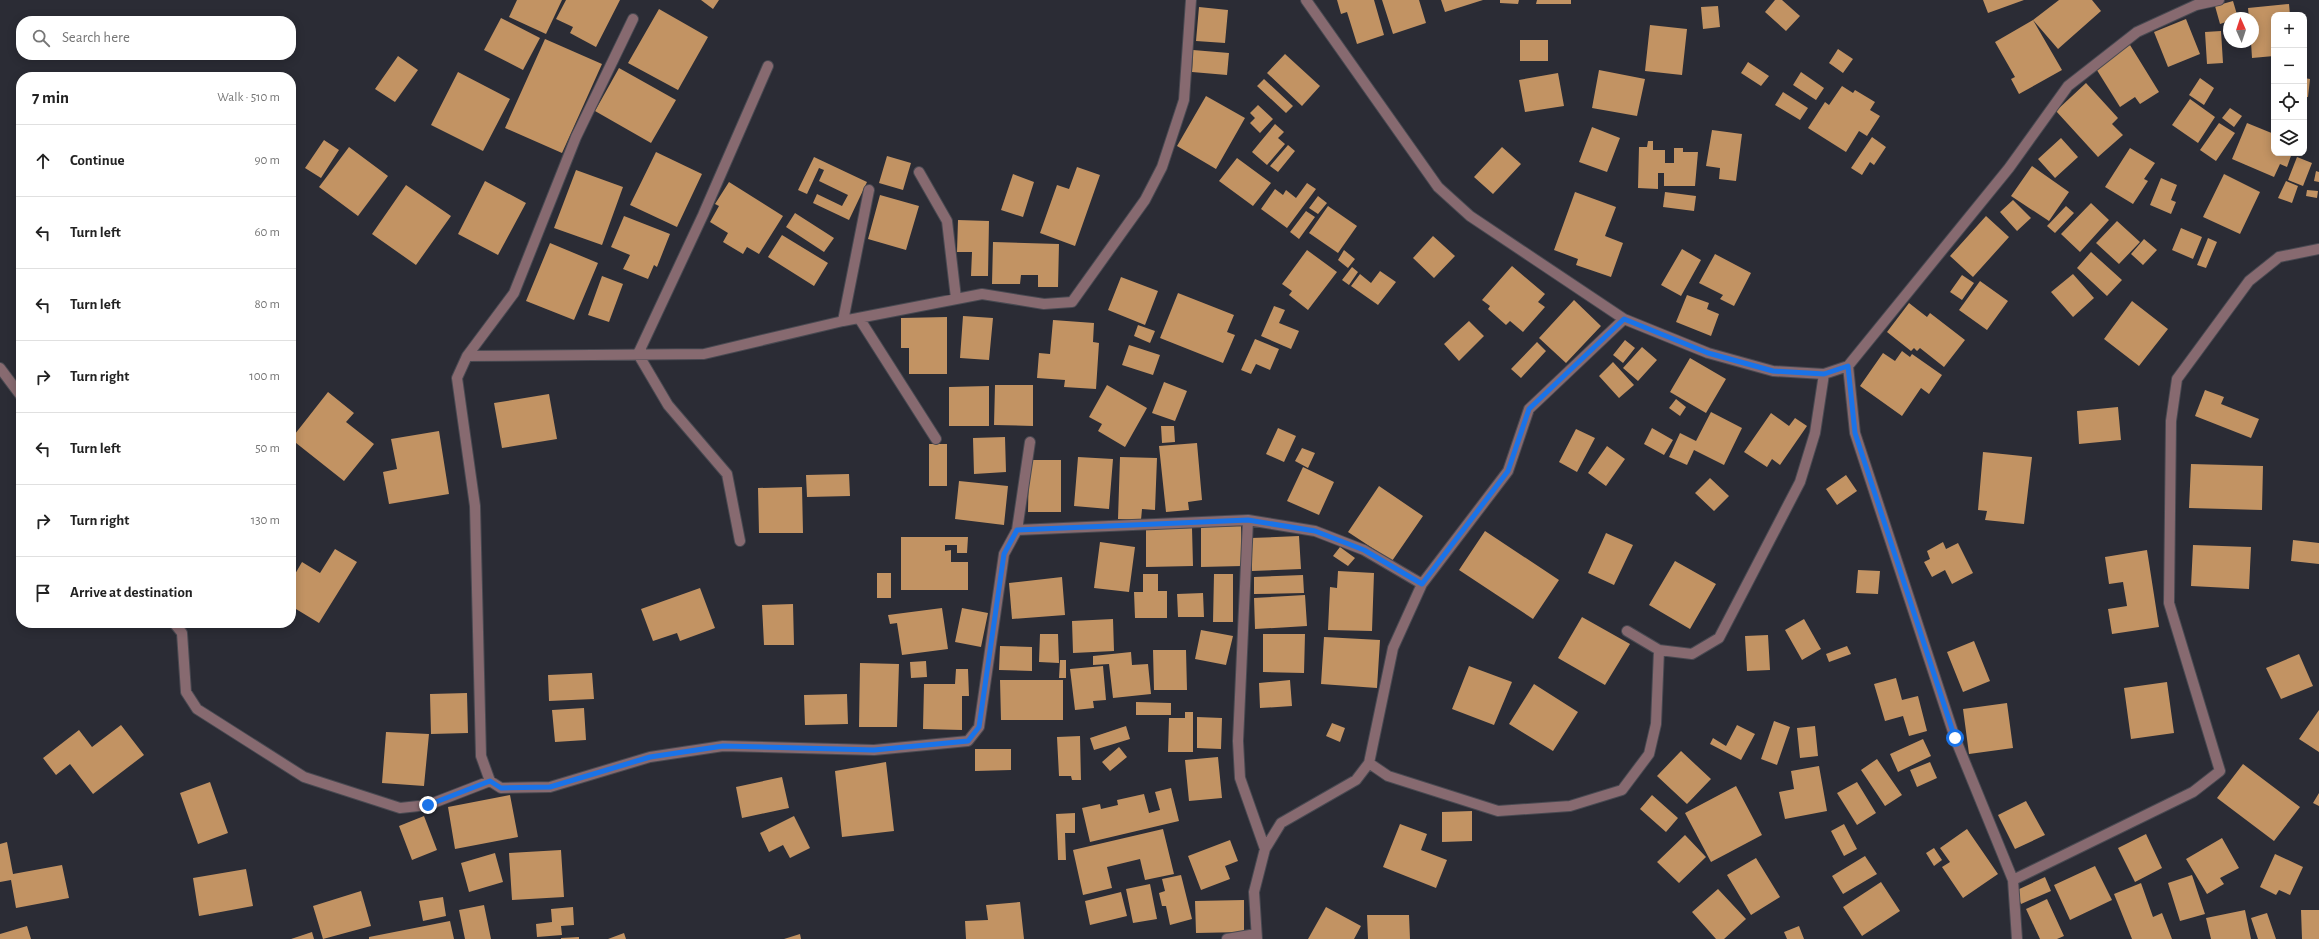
<!DOCTYPE html>
<html lang="en">
<head>
<meta charset="utf-8">
<style>
  :root { --surface:#fff; --page:#f2f2f2; --text:#222; --muted:#767676; --line:#e0e0e0 }
  body { margin:0; font-family:"Alegreya Sans",sans-serif; background:var(--page); color:var(--text) }
  .controls { position:absolute; right:12px; top:12px; display:grid; overflow:hidden; border-radius:8px; box-shadow:0 2px 10px #0003 }
  .controls button { width:36px; height:36px; display:grid; place-items:center; padding:0; border:0; border-bottom:1px solid var(--line); background:var(--surface); color:var(--text); font:20px sans-serif }
  .compass { position:absolute; left:2223px; top:12px; width:36px; height:36px; border-radius:50%; background:var(--surface); box-shadow:0 2px 10px #0003; rotate:357deg }
  .stop { position:absolute; width:12px; height:12px; margin:-9px; border:3px solid #1a73e8; border-radius:50%; background:#fff }
  .stop.end { background:#1a73e8; border-color:#fff; box-shadow:0 1px 4px #0008 }
  .list { margin:0; padding:0; list-style:none }
  h2 { display:flex; justify-content:space-between; align-items:center; height:52px; margin:0; padding:0 16px; font-size:17px }
  h2 small { font-size:13px; font-weight:400; color:var(--muted) }
  .list li { display:grid; grid-template-columns:26px 1fr auto; gap:12px; align-items:center; box-sizing:border-box; height:72px; padding:0 16px; border-top:1px solid var(--line) }
  .list b { display:block; font-size:15px; white-space:nowrap }
  .list em { font-size:13px; font-style:normal; color:var(--muted) }
  .icon { flex:none; width:22px; height:22px; fill:none; stroke:currentColor; stroke-width:2; stroke-linecap:round; stroke-linejoin:round }
  .map { position:relative; flex:none; width:2319px; height:939px; overflow:hidden }
  .search { position:absolute; background:var(--surface); box-shadow:0 2px 10px #0003; left:16px; top:16px; width:280px; height:44px; display:flex; align-items:center; gap:10px; box-sizing:border-box; padding:0 14px; border-radius:16px; color:var(--muted); font-size:15px }
  .panel { position:absolute; background:var(--surface); box-shadow:0 2px 10px #0003; left:16px; top:72px; width:280px; height:556px; border-radius:16px }
  .map>svg:first-child { display:block }
  .building { fill:#c29363 }
  .lines { fill:none; stroke-linecap:round; stroke-linejoin:round }
  .minor-casing { stroke:#484951; stroke-width:12 }
  .minor { stroke:#876a70; stroke-width:10 }
  .route { stroke:#1a73e8; stroke-width:5 }
</style>
</head>
<body>
<div class="map">
<svg width="2319" height="939" viewBox="0 0 2319 939">
  <rect width="100%" height="100%" fill="#2b2c35"/>
  <path class="building" d="M517,0h45l-16,34 -37,-17z
    M566,0h54l-24,47 -26,-14 3,-6 -17,-8z
    M701,0h18l-6,9z
    M1337,0h37l10,35 -27,9 -10,-32 -6,2z
    M1382,0h37l7,23 -33,11z
    M1441,0h42l-38,12z
    M1500,0h19l-1,4 -18,-1z
    M1537,0h34v4h-35z
    M1775,0h7l18,16 -14,15 -21,-19z
    M1983,0h41l-36,13z
    M2059,0h33l9,11 -43,38 -25,-29z
    M2233,1l5,17h-9v3l-9,3 -5,-18z
    M2289,4l1,11h-16v41l-22,2 -1,-16h2v-24h-4l-1,-10z
    M1718,6l2,21 -17,2 -2,-22z
    M1199,7l29,3 -3,33 -29,-2z
    M659,9l49,28 -30,53 -50,-27z
    M501,18l39,20 -17,32 -39,-20z
    M2186,19l14,35 -32,13 -14,-35z
    M2033,20l29,50 -43,24 -8,-15 4,-2 -20,-35z
    M1650,25l37,4 -5,46 -37,-4z
    M2221,31l2,32 -16,1 -2,-32z
    M545,39l57,25 -40,89 -57,-25z
    M1520,40h28v21h-28z
    M2130,45l29,47 -19,12 -5,-7 -15,10 -25,-40z
    M1838,49l15,10 -10,14 -14,-10z
    M1193,50l36,3 -2,22 -35,-3z
    M1285,54l35,32 -18,20 -35,-33z
    M398,56l20,14 -23,32 -20,-13z
    M1748,62l21,14 -8,10 -20,-13z
    M619,68l57,32 -25,43 -56,-32z
    M1599,70l46,9 -8,37 -45,-8z
    M458,72l52,27 -27,52 -52,-26z
    M1801,72l23,16 -8,12 -23,-15z
    M1558,73l6,33 -39,6 -6,-32z
    M2200,78l14,10 -10,17 -15,-10z
    M2304,78l6,1 -2,18h-4z
    M1264,79l29,27 -7,7 -29,-27z
    M2086,83l32,35 -6,6 11,11 -25,22 -42,-46z
    M1842,86l11,7 2,-3 20,12 -5,8 10,6 -13,20 -8,-5 -13,21 -38,-24 17,-26 4,3z
    M1783,92l25,16 -8,12 -25,-15z
    M1206,96l39,22 -29,51 -39,-23z
    M2190,99l25,18 -17,26 -26,-18z
    M2272,101h2v19h-3z
    M1258,105l15,14 -13,14 -10,-10 5,-5 -5,-5z
    M2230,108l12,8 -8,11 -12,-9z
    M2219,123l16,10 -19,28 -16,-11z
    M2247,123l27,11v19h18l-5,14 -7,-3 -6,13 -42,-18z
    M1275,124l9,8 -6,6 7,6 -18,21 -15,-13z
    M1592,127l28,11 -13,34 -28,-10z
    M1712,130l30,4 -6,47 -17,-2 1,-11 -14,-2z
    M1872,137l14,10 -12,18 -4,-3 -8,13 -11,-7z
    M2061,138l17,19 -23,21 -17,-19z
    M324,140l15,10 -18,28 -16,-10z
    M1648,141h5v9h12v13h9v-15h9v4h15l-3,34h-31v-13h-6v16l-20,-1 1,-41h8z
    M1288,145l7,6 -17,21 -8,-6z
    M349,147l39,29 -30,40 -39,-29z
    M1502,147l19,17 -28,30 -19,-17z
    M2130,148l25,15 -11,16 4,2 -15,23 -28,-17z
    M656,152l46,22 -25,53 -47,-22z
    M887,156l24,7 -8,27 -24,-7z
    M814,157l53,25 -18,38 -36,-17 4,-9 25,12 6,-11 -29,-14 5,-11 -5,-2 -12,26 -9,-4z
    M2297,157l15,6 -9,23 -15,-6z
    M1237,158l34,25 -18,23 -34,-25z
    M2032,166l37,26 -20,29 -38,-25z
    M1077,167l23,8 -25,71 -35,-13 17,-48 12,4z
    M576,170l47,17 -21,58 -48,-17z
    M2316,171l3,1v10l-5,-1z
    M1013,174l21,8 -11,35 -22,-7z
    M2224,174l36,18 -20,42 -37,-17z
    M2161,178l16,7 -6,15 5,2 -5,12 -21,-9z
    M485,181l41,22 -28,52 -40,-21z
    M2286,181l12,5 -6,17 -14,-5z
    M729,182l54,34 -24,38 -12,-7 -4,7 -20,-12 5,-9 -18,-11 9,-16 -4,-2z
    M1307,183l9,6 -29,39 -26,-19 14,-20 8,6 3,-5 10,8z
    M406,185l45,31 -35,49 -44,-31z
    M2307,190l11,1 -1,7 -11,-2z
    M1575,192l41,15 -11,29 18,7 -12,34 -35,-12 2,-6 -24,-9z
    M1665,192l31,4 -2,15 -31,-4z
    M880,195l39,11 -13,44 -38,-11z
    M1318,196l9,7 -9,11 -9,-6z
    M2013,200l18,18 -14,13 -17,-19z
    M2091,203l18,17 -29,32 -19,-18z
    M1328,206l29,20 -19,27 -29,-20z
    M2066,206l8,7 -19,20 -8,-7z
    M1306,211l9,6 -16,22 -9,-7z
    M795,213l39,25 -10,14 -38,-25z
    M624,216l46,18 -13,33 -3,-2 -6,14 -25,-10 7,-14 -19,-8z
    M1986,216l23,21 -36,40 -23,-21z
    M291,220l2,19h-2z
    M958,220l31,1 -1,55h-17l1,-24h-15z
    M2117,221l23,21 -21,22 -23,-21z
    M2181,228l21,9 -9,22 -21,-9z
    M782,235l46,28 -14,23 -46,-29z
    M1433,236l22,20 -21,22 -21,-20z
    M2208,238l9,4 -11,26 -9,-3z
    M2144,239l13,11 -14,15 -12,-11z
    M993,242l66,2 -1,43h-20v-12h-17l-1,9h-28z
    M550,243l48,20 -24,57 -48,-19z
    M1682,249l19,11 -20,36 -20,-11z
    M1307,250l30,22 -29,38 -19,-15 3,-4 -10,-7z
    M1344,250l11,9 -7,9 -10,-8z
    M2091,252l31,28 -15,16 -30,-28z
    M1715,254l36,19 -17,33 -14,-7 3,-4 -24,-12z
    M1512,266l33,28 -7,8 7,5 -22,25 -13,-11 -4,4 -18,-16 2,-3 -8,-6z
    M1352,267l6,5 -9,13 -7,-5z
    M1380,271l16,11 -18,23 -27,-19 9,-12 11,9z
    M2073,274l21,24 -21,19 -22,-25z
    M1962,275l12,8 -12,17 -12,-8z
    M602,276l21,8 -14,38 -21,-7z
    M1121,277l37,14 -13,34 -37,-15z
    M1980,281l28,20 -21,29 -28,-20z
    M1178,293l56,22 -7,17 8,3 -12,28 -63,-25z
    M1687,295l22,8 -2,6 12,5 -8,22 -35,-14z
    M1574,300l27,26 -35,37 -27,-25z
    M2132,301l36,28 -29,37 -35,-27z
    M1909,303l18,14 3,-4 35,27 -21,27 -24,-19 -3,3 -3,-3 -3,3 -24,-19z
    M1274,306l11,4 -6,13 20,8 -8,18 -30,-13z
    M963,316l30,2 -4,42 -29,-2z
    M947,317v57h-38v-26h-8v-30z
    M1053,320l41,3 -1,19 6,1 -3,46 -32,-2 1,-7 -28,-2 2,-25 11,1z
    M1469,321l15,15 -25,25 -15,-17z
    M1138,325l17,6 -5,12 -16,-7z
    M1255,339l24,10 -9,21 -14,-6 -5,10 -10,-4z
    M1625,340l10,8 -12,15 -10,-8z
    M1537,342l9,9 -25,27 -10,-9z
    M1129,345l31,10 -7,20 -31,-10z
    M1642,347l15,13 -19,21 -15,-13z
    M1902,351l8,6 2,-3 30,21 -13,19 -8,-6 -19,28 -42,-30 23,-33 12,8z
    M1690,358l36,21 -20,34 -36,-21z
    M1613,362l21,23 -15,13 -20,-22z
    M1164,382l23,9 -12,30 -23,-8z
    M995,385h38v41l-39,-1z
    M1107,385l40,23 -22,39 -27,-16 4,-7 -13,-7z
    M989,386v40h-40v-39z
    M2205,390l19,7 -3,7 38,15 -8,19 -56,-22z
    M328,392l26,21 -8,9 28,22 -30,37 -53,-42z
    M549,394l8,45 -55,9 -8,-45z
    M1676,399l10,8 -6,9 -11,-8z
    M2118,407l3,33 -42,4 -2,-33z
    M1711,412l31,16 -18,37 -30,-15 -7,15 -18,-8 11,-24 16,8z
    M1771,413l18,13 6,-8 12,8 -27,39 -8,-6 -5,8 -23,-15z
    M1161,426h13l1,16 -13,1z
    M1278,428l18,8 -12,26 -18,-8z
    M1652,428l21,12 -9,15 -20,-11z
    M1576,429l19,9 -18,34 -18,-10z
    M439,431l10,63 -60,10 -6,-32 14,-3 -6,-30z
    M1005,437l1,35 -32,2 -1,-36z
    M1197,443l5,57 -14,2 1,8 -23,2 -7,-66z
    M929,444h18v42h-18z
    M1607,446l18,13 -19,27 -18,-13z
    M1302,448l13,5 -7,15 -13,-7z
    M1983,452l49,5 -8,67 -39,-4 2,-9 -9,-1z
    M1078,457l35,2 -4,50 -35,-3z
    M1120,457l37,1 -2,52 -13,-1 -1,11 -23,-1z
    M1029,460h32v52h-33z
    M2191,464l72,2 -1,44 -73,-2z
    M1303,467l31,15 -15,33 -32,-14z
    M849,474l1,22 -43,1 -1,-22z
    M1846,475l11,16 -20,14 -11,-16z
    M1710,478l19,18 -15,15 -19,-18z
    M959,481l49,5 -4,39 -49,-6z
    M1379,486l44,30 -31,45 -44,-29z
    M802,487l1,46h-44l-1,-45z
    M1241,526l1,40 -41,1v-40z
    M1192,528l1,38 -47,1v-38z
    M1485,531l74,49 -26,39 -74,-49z
    M1606,533l27,12 -19,40 -26,-12z
    M1299,536l2,33 -49,2 -1,-33z
    M901,537h67l-1,16h-10v-8h-12v6l6,-1v12h17v28h-67z
    M2293,540l26,3v21l-28,-3z
    M1100,542l35,5 -6,45 -35,-4z
    M1943,542l3,7 12,-6 15,30 -21,11 -7,-14 -13,7 -8,-15 6,-3 -3,-8z
    M2193,545l58,2 -2,42 -58,-3z
    M1340,547l15,11 -7,8 -15,-10z
    M335,549l22,13 -38,61 -28,-17v-25l11,-19 18,11z
    M2147,550l12,77 -47,7 -4,-25 19,-3 -4,-24 -14,2 -4,-27z
    M1675,561l41,23 -26,45 -41,-24z
    M1858,570l22,1 -2,23 -22,-1z
    M1338,571l36,2 -2,58 -44,-1 2,-43 7,1z
    M877,573h14v25h-14z
    M1143,574h15v17h9v27h-32l-1,-26h9z
    M1214,574h19v48h-20z
    M1303,575l1,18 -50,1v-17z
    M1062,577l3,38 -53,4 -3,-36z
    M700,588l15,40 -35,13 -3,-8 -24,8 -12,-32z
    M1203,593l1,24h-26l-1,-23z
    M1305,595l2,31 -52,3 -1,-31z
    M793,604l1,41h-30l-2,-40z
    M942,608l6,41 -46,6 -5,-32 -7,1 -2,-9z
    M962,608l26,5 -7,34 -26,-5z
    M1582,617l48,27 -25,41 -47,-27z
    M1113,619l1,32 -41,2 -1,-32z
    M1804,619l17,30 -19,11 -17,-30z
    M1201,630l32,6 -7,29 -31,-6z
    M1040,634h18l1,29 -20,-1z
    M1263,634h42l-1,39 -41,-1z
    M1768,635l2,35 -23,1 -2,-35z
    M1324,637l56,3 -3,48 -56,-4z
    M1974,641l16,40 -27,11 -16,-40z
    M1000,646l32,1v24l-33,-1z
    M1847,646l4,8 -22,8 -3,-8z
    M1153,650h33l1,40h-33z
    M1131,652l1,13 16,-1 3,30 -38,4 -4,-34 -16,1v-9z
    M2299,654l14,32 -32,13 -15,-31z
    M1060,660h6v18h-7z
    M926,661l1,16 -16,1 -1,-16z
    M860,663l39,1 -2,63h-38z
    M1103,666l3,34 -13,1 1,7 -19,2 -5,-41z
    M1469,666l43,16 -18,43 -42,-16z
    M956,669h12l1,27h-7v34l-39,-1 1,-45h31z
    M592,673l2,26 -45,2 -1,-26z
    M1896,678l6,22 16,-4 9,35 -18,5 -6,-20 -18,5 -11,-37z
    M1000,680h63v40h-62z
    M1290,680l2,26 -32,2 -1,-25z
    M2167,682l7,51 -43,6 -7,-51z
    M1534,684l44,28 -25,39 -44,-27z
    M467,693l1,40 -37,1 -1,-40z
    M847,694l1,30 -43,1 -1,-30z
    M1136,702l35,1v12h-35z
    M2007,703l6,45 -44,6 -6,-45z
    M584,708l2,32 -31,2 -3,-32z
    M2319,710v42l-20,-13z
    M1185,712h8v40h-25l1,-34h16z
    M1197,717l25,1 -1,31 -24,-1z
    M1774,721l16,6 -13,38 -16,-6z
    M1332,723l13,5 -5,14 -14,-6z
    M121,725l23,30 -51,39 -23,-30 -14,11 -13,-17 36,-28 13,17z
    M1737,725l18,9 -14,26 -31,-16 3,-6 13,8z
    M1126,726l4,13 -36,11 -4,-12z
    M1815,726l3,30 -18,2 -3,-30z
    M386,732l43,2 -5,52 -42,-3z
    M1080,736l1,44h-9l-1,-4h-12l-2,-39z
    M1923,739l8,17 -33,16 -8,-18z
    M1119,747l8,10 -17,14 -8,-9z
    M975,749h36v21l-36,1z
    M1681,751l30,28 -24,25 -30,-28z
    M1218,757l4,41 -33,3 -4,-41z
    M1877,759l25,36 -17,11 -24,-36z
    M886,762l8,69 -52,6 -7,-66z
    M1930,762l7,16 -20,9 -7,-17z
    M2243,764l57,43 -26,34 -57,-43z
    M1819,766l8,45 -42,8 -6,-27 15,-3 -3,-18z
    M782,777l7,31 -47,10 -6,-31z
    M210,782l18,51 -30,11 -18,-51z
    M1857,782l19,31 -19,12 -20,-32z
    M1736,786l26,49 -51,27 -26,-49z
    M1171,788l8,33 -89,21 -8,-34 18,-4 1,5 17,-4 -1,-5 27,-6 5,19 11,-3 -5,-18z
    M2319,793v13l-6,-3z
    M510,795l8,42 -63,12 -7,-42z
    M1652,795l26,23 -12,14 -26,-23z
    M2026,801l19,34 -30,14 -17,-34z
    M1472,811v30l-30,1v-30z
    M1075,813v20h-10l1,27h-8l-2,-46z
    M424,816l13,34 -25,10 -13,-34z
    M794,816l16,32 -20,10 -7,-13 -14,7 -9,-19z
    M1400,824l27,10 -6,16 26,10 -11,28 -53,-21z
    M1844,824l13,25 -13,7 -13,-25z
    M1163,829l11,45 -29,6 -5,-21 -33,8 5,21 -29,7 -10,-45z
    M1967,829l31,45 -35,24 -21,-31 8,-5 -10,-14z
    M2146,834l16,34 -27,14 -17,-34z
    M1685,835l21,22 -27,26 -22,-21z
    M2222,838l17,30 -19,10 4,6 -17,10 -21,-35z
    M1230,840l8,21 -13,5 5,13 -29,11 -13,-34z
    M7,842l6,32 49,-9 7,33 -53,10 -5,-28 -11,2v-38z
    M1934,848l8,12 -8,6 -8,-13z
    M561,850l3,47 -52,3 -3,-47z
    M495,853l8,29 -34,10 -8,-29z
    M2275,854l28,13 -13,28 -11,-5 -3,5 -16,-8z
    M1865,856l12,18 -34,20 -11,-18z
    M1756,858l24,39 -29,18 -24,-40z
    M2095,866l17,34 -42,20 -16,-35z
    M246,869l7,37 -54,10 -6,-38z
    M1181,875l11,44 -22,6 -4,-19h-4l-3,-13 6,-2 -3,-12z
    M2192,875l13,39 -25,7 -12,-38z
    M2045,877l6,14 -30,13 -6,-13z
    M1881,882l19,29 -38,25 -19,-29z
    M2141,883l12,34 9,-4 10,26h-40l-18,-45z
    M1150,884l7,35 -24,4 -7,-34z
    M1718,889l28,30 -22,20h-8l-24,-27z
    M361,891l10,35 -48,13 -10,-33z
    M1121,892l6,24 -37,9 -5,-24z
    M443,897l3,19 -23,5 -4,-20z
    M2047,899l17,37 -7,3h-17l-14,-30z
    M1244,900v32l-48,1 -1,-32z
    M1020,902l4,37h-58l-1,-18 23,-1 -2,-15z
    M484,905l7,34h-26l-6,-29z
    M573,907l1,18 -13,1 1,9 -25,2 -1,-13 16,-2 -1,-13z
    M1326,907l35,19 -7,13h-46z
    M2245,910l6,29h-40l-5,-21z
    M2301,910h18v29h-17z
    M2267,913l9,26h-18l-7,-21z
    M1367,915h42l1,24h-42z
    M450,921l4,18h-85v-2z
    M27,926l4,13h-31v-5z
    M1799,926l5,13h-17l-3,-7z
    M312,932l2,7h-23z
    M624,933l2,6h-18z
    M800,934l1,5h-17z
    M579,937v2h-18v-1z"/>
  <g class="lines">
    <defs>
      <path id="minor" d="M1306,0l132,187 32,29 154,103 84,34 65,18 51,3 24,-8 161,-198 59,-82 69,-54 59,-27 23,-5
        M633,19l-57,118 -62,156 -47,63 -10,22 18,128 6,250 9,25 11,7 49,-1 100,-30 73,-11 151,4 94,-9 11,-14 25,-173 13,-24 231,-10 67,11 49,19 58,34
        M919,172l28,49 9,77
        M859,318l77,121
        M843,321l26,-131
        M467,356l237,-2 139,-33 139,-27 62,10 28,-2 73,-102 17,-33 22,-67 7,-100
        M1848,366l7,67 100,305 58,142 4,59
        M0,368l21,28
        M1248,520l-10,221 2,37 25,71
        M1017,530l13,-88
        M740,541l-13,-67 -59,-69 -30,-51 65,-139 65,-149
        M174,623l8,10 4,59 11,17 107,68 96,31 28,-3 62,-24
        M1627,631l32,19 33,4 27,-16 81,-156 15,-49 9,-59
        M1369,763l19,13 110,35 72,-5 52,-16 27,-36 7,-30 3,-74
        M2013,880l180,-88 27,-21 -51,-168 2,-182 6,-42 72,-98 30,-24 40,-8
        M1227,939l29,-5
        M1257,939l-3,-47 11,-43 16,-26 75,-43 13,-17 24,-115 29,-64 86,-113 21,-62 95,-90"/>
    </defs>
    <use href="#minor" class="minor-casing"/>
    <use href="#minor" class="minor"/>
  </g>
  <g class="lines">
    <path class="route" d="M428,805l62,-24 11,7 49,-1 100,-30 73,-11 151,4 94,-9 11,-14 25,-173 13,-24 231,-10 67,11 49,19 58,34 86,-113 21,-62 95,-90 84,34 65,18 51,3 24,-8 7,67 100,305"/>
  </g>
</svg>
<div class="controls">
<button>+</button>
<button>−</button>
<button><svg class="icon" aria-label="locate" viewBox="0 0 24 24"><circle cx="12" cy="12" r="6"/><path d="M12 2v4M12 18v4M2 12h4M18 12h4"/></svg></button>
<button><svg class="icon" aria-label="layers" viewBox="0 0 24 24"><path d="M12 4l9 5-9 5-9-5zM3 14l9 5 9-5"/></svg></button>
</div>
<svg class="compass" viewBox="-18 -18 36 36"><path d="M0-13l5 13h-10z" fill="#e53935"/><path d="M0 13l5-13h-10z" fill="#767676"/></svg>
<div class="stop" style="left:1955px;top:738px"></div>
<div class="stop end" style="left:428px;top:805px"></div>
<div class="search"><svg class="icon" aria-label="search" viewBox="0 0 24 24"><circle cx="10" cy="10" r="6"/><path d="M15 15l6 6"/></svg>Search here</div>
<section class="panel">
<h2>7 min<small>Walk · 510 m</small></h2>
<ul class="list">
<li><svg class="icon" aria-label="ahead" viewBox="0 0 24 24"><path d="M12 20V5M6 11l6-6 6 6"/></svg><div><b>Continue</b></div><em>90 m</em></li>
<li><svg class="icon" aria-label="left" viewBox="0 0 24 24"><path d="M17 20v-9H6M10 6l-5 5 5 5"/></svg><div><b>Turn left</b></div><em>60 m</em></li>
<li><svg class="icon" aria-label="left" viewBox="0 0 24 24"><path d="M17 20v-9H6M10 6l-5 5 5 5"/></svg><div><b>Turn left</b></div><em>80 m</em></li>
<li><svg class="icon" aria-label="right" viewBox="0 0 24 24"><path d="M7 20v-9h11M14 6l5 5-5 5"/></svg><div><b>Turn right</b></div><em>100 m</em></li>
<li><svg class="icon" aria-label="left" viewBox="0 0 24 24"><path d="M17 20v-9H6M10 6l-5 5 5 5"/></svg><div><b>Turn left</b></div><em>50 m</em></li>
<li><svg class="icon" aria-label="right" viewBox="0 0 24 24"><path d="M7 20v-9h11M14 6l5 5-5 5"/></svg><div><b>Turn right</b></div><em>130 m</em></li>
<li><svg class="icon" aria-label="arrive" viewBox="0 0 24 24"><path d="M6 21V4h12l-3 4 3 4H6"/></svg><div><b>Arrive at destination</b></div></li>
</ul>
</section>
</div>
</body>
</html>
